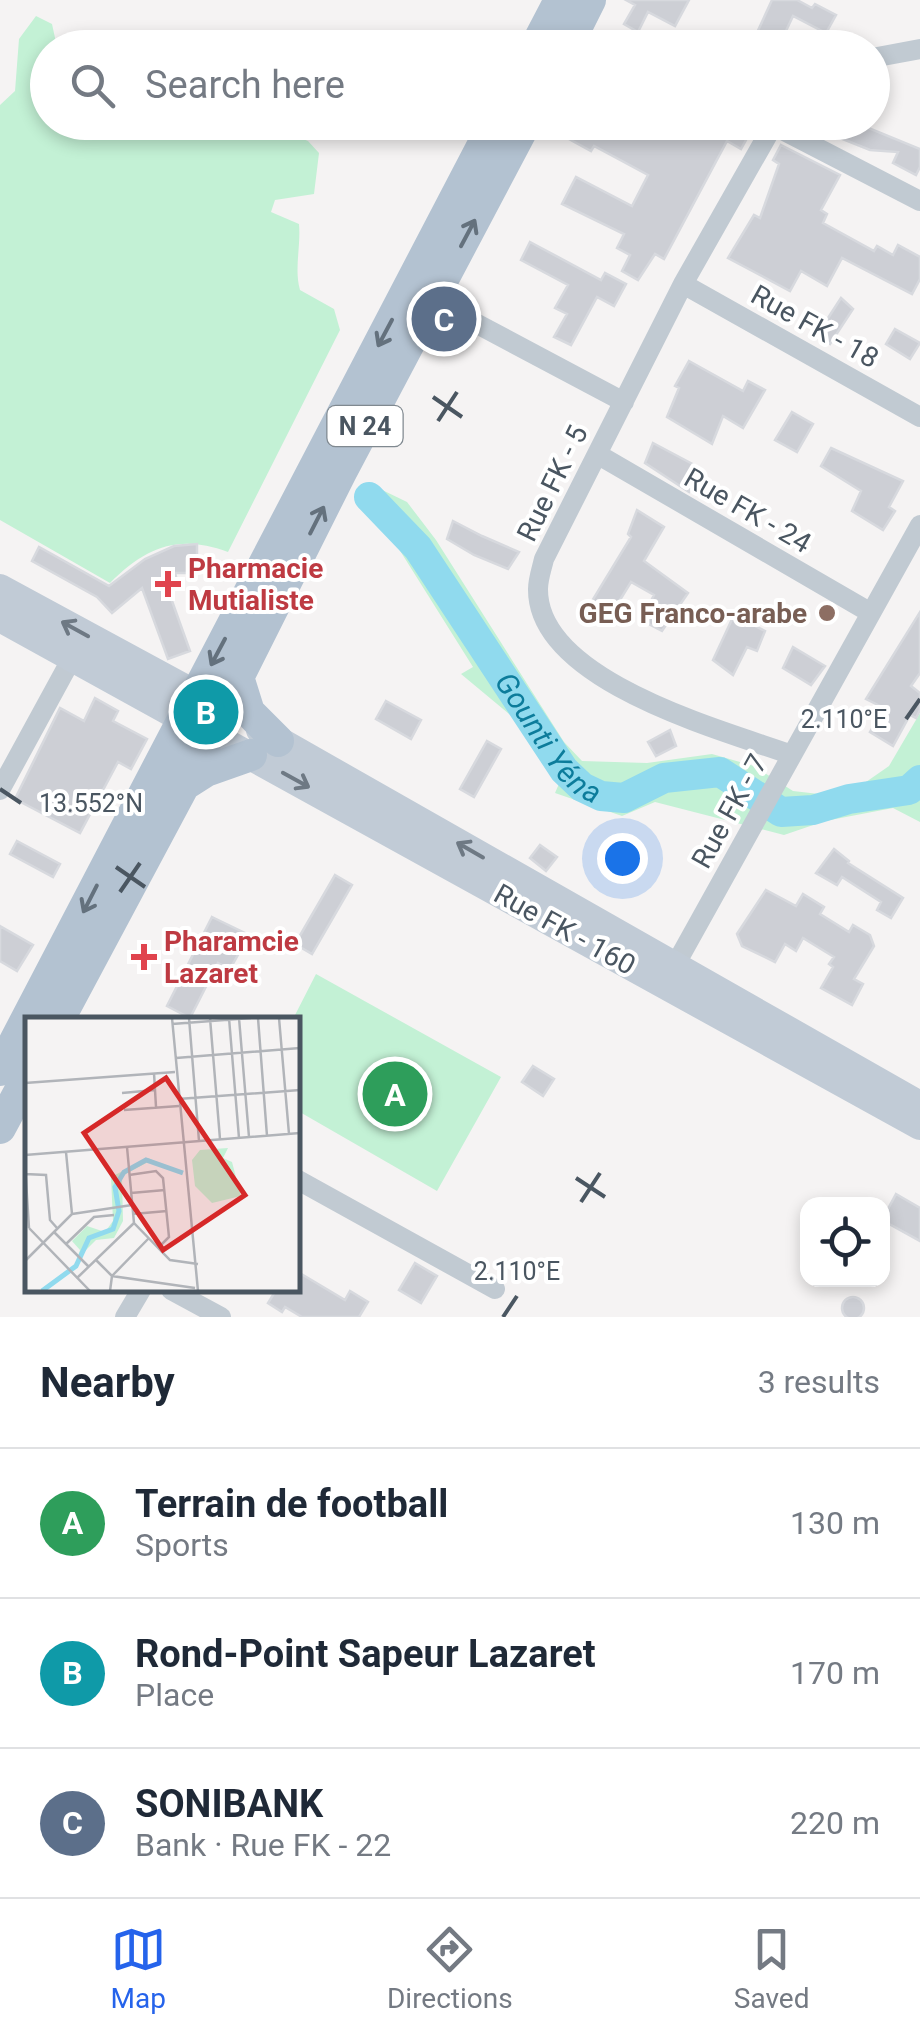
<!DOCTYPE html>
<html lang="en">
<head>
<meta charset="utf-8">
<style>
  :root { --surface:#fff; --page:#f2f2f3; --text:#1f2937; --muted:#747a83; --line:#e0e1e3; --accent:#2563eb }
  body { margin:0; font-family:Roboto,sans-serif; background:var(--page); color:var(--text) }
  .controls { position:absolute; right:30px; bottom:30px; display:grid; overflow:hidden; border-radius:20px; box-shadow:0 5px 15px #0003 }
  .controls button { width:90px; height:90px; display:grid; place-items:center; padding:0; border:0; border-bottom:2px solid var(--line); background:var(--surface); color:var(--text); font:50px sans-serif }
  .you { position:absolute; left:622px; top:858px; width:35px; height:35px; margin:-25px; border:8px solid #fff; border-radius:50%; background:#1a73e8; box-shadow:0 0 0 15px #1a73e833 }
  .badge { display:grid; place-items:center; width:65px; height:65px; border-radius:50%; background:var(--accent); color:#fff; font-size:32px; font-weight:700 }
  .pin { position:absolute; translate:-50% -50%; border:5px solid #fff; box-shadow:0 2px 10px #0006 }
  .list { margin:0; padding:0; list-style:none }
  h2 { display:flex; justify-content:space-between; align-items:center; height:130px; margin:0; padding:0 40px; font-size:42px }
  h2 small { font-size:32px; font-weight:400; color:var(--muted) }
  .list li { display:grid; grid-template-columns:65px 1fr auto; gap:30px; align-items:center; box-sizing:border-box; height:150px; padding:0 40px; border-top:2px solid var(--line) }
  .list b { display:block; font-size:38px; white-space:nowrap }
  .list p { margin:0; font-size:32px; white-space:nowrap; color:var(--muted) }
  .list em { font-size:32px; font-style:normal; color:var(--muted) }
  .icon { flex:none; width:55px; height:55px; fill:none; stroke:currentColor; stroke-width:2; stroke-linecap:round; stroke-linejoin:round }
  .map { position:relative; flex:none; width:920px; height:1317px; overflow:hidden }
  .search { position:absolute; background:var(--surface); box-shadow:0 5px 15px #0003; left:30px; right:30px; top:30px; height:110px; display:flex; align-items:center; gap:25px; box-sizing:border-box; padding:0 35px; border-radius:55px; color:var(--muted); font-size:38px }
  .sheet { height:580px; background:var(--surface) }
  nav { display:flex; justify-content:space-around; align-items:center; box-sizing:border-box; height:140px; border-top:2px solid var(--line); background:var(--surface); font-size:28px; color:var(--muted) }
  nav a { display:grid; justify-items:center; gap:5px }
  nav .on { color:var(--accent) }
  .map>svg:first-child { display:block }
  .green { fill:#c3f1d5 }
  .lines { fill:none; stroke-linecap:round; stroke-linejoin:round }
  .river { stroke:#90daee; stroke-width:30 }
  .building { fill:#cdcfd5; stroke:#d7d9de; stroke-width:2.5 }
  .street { stroke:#c1cad2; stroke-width:20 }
  .secondary { stroke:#c1cbd6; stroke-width:28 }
  .primary { stroke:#b3c2d1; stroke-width:32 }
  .oneway { stroke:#64717d }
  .oneway2 { stroke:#6e7984 }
  .ticks { fill:none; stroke:#4a5661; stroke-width:4 }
  .health-dot { fill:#e0444e; stroke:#fff; stroke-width:4 }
  .education-dot { fill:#8d6e63; stroke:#fff; stroke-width:4 }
  .labels { text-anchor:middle; stroke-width:8; stroke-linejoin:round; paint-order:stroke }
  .shield { fill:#fff; stroke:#808990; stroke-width:2.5 }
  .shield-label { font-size:25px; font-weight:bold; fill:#4a5661 }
  .street-label { font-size:28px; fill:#4a5661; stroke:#fff }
  .health-label { font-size:28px; font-weight:bold; fill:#be3a42; stroke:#fff; text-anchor:start }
  .education-label { font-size:28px; font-weight:bold; fill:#785e54; stroke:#fff; text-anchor:end }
  .water-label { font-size:30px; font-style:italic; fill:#0c7c9b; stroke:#fff }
  .inset-river { fill:none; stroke:#90daee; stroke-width:5 }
  .inset-road { fill:none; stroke:#b1b4b9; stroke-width:2.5 }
  .view { fill:#d62828; fill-opacity:0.15; stroke:#d62828; stroke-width:5 }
  .inset-edge { fill:none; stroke:#4a5661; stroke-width:5 }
  .ticks-label { font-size:25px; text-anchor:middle; fill:#4a5661; stroke:#fff; stroke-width:8; stroke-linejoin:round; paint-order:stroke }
</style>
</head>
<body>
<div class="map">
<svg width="920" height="1317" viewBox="0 0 920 1317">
  <rect width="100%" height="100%" fill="#f5f3f3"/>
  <path class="green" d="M36,16l16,8 5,23 -9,1v74l249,1 -6,11 17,7 11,12 -5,41 -39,6 -4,12 28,12c2,22 -5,45 1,66l34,19 6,21 -112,222c-49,-18 -81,-6 -118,31l-110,-63v-415l15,-14 4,-52z
    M374,486l33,16 29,38 128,202 18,19 65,2 65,-9 42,12 39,25 26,3 34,-3 36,-25 31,-53v109l-27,-14 -68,13 -41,14 -129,-33 -33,14 -67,-23 13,-30 -107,-89 12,-7 -91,-145 -13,-25z
    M316,974l185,103 -64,114 -139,-80v-92h-5z"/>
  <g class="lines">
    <path class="river" id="s1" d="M369,497l49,51 146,222 18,17 19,9 23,2 40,-20 56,-6 61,40 32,-2 36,-11 60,-9 11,-10"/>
  </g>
  <path class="building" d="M626,0h63l-14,26 -27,-14 -10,20 -14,-8 11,-19z
    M772,0h25l15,8 3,-4 21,11 -10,18 -33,-17 -15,32h-28z
    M578,122h98l24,14 8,-14h48l-15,27 -14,-8 -63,118 -9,-5 -17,26 -16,-9 8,-16 -13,-7 7,-14 -62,-30 14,-27 56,29 16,-31 -54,-29 -3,5 -22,-12z
    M834,122h20l66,27v18l-4,8 -23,-12 5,-11 -28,-2 -40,-16z
    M781,145l59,30 -19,35 6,4 -4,9 51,28 3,-5 16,9 5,-10 22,12v22l-8,15 -70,-36 -15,28 -26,-15 -11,20 -62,-33 26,-43 6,3 19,-54 -6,-4z
    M530,242l71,38 4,-7 21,11 -12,22 -17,-9 -26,48 -17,-8 13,-23 -12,-6 13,-23 -47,-25z
    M841,298l12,11 -23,35 -13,-9z
    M895,329l25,14 -10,16 -24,-15z
    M689,361l54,30 5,-10 17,9 -22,38 -20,-12 -11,28 -45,-27 12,-29 -4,-2z
    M792,412l21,12 -16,28 -22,-12z
    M653,443l47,25 -11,24 -44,-29z
    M831,448l72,33 -14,26 6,4 -12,19 -31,-19 9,-20 -40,-25z
    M637,510l27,17 -20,34 44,32 -26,38 -21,-11 13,-25 -23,-13 -19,31 -20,-12 39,-64 -3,-3z
    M453,521l29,15 37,16 -11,17 -34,-14 -27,-16z
    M197,544v29h-22l3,11 -11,3 23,64 -22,8 -26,-71 -30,25 -15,-16 -65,-36 7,-14 70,39 36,-27 29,-13z
    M920,612v61l-9,13 9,7v17l-4,8 -6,-3 -17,31 -23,-14 14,-24 -18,-9z
    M734,615l31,16 -8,20 -10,-4 -14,28 -20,-15z
    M793,647l32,19 -14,19 -28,-17z
    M95,698l23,13 -5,10 34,18 -16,30 -13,-7 -38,71 -65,-34 45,-91 24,13z
    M386,701l35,19 -10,19 -35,-20z
    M670,730l6,16 -20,10 -8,-14z
    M487,741l14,8 -27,48 -14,-8z
    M17,841l43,23 -7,13 -43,-23z
    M540,845l17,12 -11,14 -16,-13z
    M834,849l15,12 -1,2 55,35 -12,20 -14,-8 4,-8 -39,-25 -5,8 -21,-12z
    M335,875l17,10 -40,69 -17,-10z
    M766,890l30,16 7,-12 21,13 -4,7 29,18 4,-7 17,10 4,11 -20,33 9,5 -11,21 -31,-17 12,-21 -4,-3 5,-7 -31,-19 -7,13 -11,-7 -10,18 -33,-16 -5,-12z
    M212,917l37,18 -19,34 -12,-6 -28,55 -23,-12z
    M0,926l33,19 -16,26 -17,-10z
    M533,1066l21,13 -11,17 -21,-14z
    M896,1194l24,14v33l-38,-21z
    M415,1263l22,13 -16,27 -22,-13z
    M298,1272l47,28 5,-9 18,11 -9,15h-57l-17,-10 -3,5 -14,-9 8,-13h22z
    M842 1308a11 11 0 1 1 22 0a11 11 0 1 1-22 0Z"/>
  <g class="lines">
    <path class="street" d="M872,58l48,-9
      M775,122l-92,162 -139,275c-2,9 -6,20 -6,30 -1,92 184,141 254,166
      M773,125l147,76
      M683,284l237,133
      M432,300l192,102
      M597,454l274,159
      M0,790l72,-132
      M668,978l252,-453
      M298,1180l197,109
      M171,1290l50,27
      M125,1317l16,-27"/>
    <path class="secondary" d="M0,588l214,116
      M0,618l920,508
      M260,730l660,375"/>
    <path class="primary" d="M535,48l25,-48
      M566,48l24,-48
      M238,677l11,35 29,29
      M184,785l22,-14 45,-16
      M59,1019l125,-234 157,-313 185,-350
      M0,1070l495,-948
      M0,1128l28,-52"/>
  </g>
  <defs><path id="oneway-shaft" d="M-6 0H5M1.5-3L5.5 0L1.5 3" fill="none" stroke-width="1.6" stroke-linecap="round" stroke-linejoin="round" transform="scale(2.5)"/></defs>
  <g class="oneway">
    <use href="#oneway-shaft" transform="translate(468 233) rotate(-62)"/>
    <use href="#oneway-shaft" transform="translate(385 333) rotate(118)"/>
    <use href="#oneway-shaft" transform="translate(317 520) rotate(-63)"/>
    <use href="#oneway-shaft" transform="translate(218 652) rotate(118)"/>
    <use href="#oneway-shaft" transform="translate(90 899) rotate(117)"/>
  </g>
  <g class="oneway2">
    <use href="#oneway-shaft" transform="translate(75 629) rotate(-151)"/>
    <use href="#oneway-shaft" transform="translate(296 780) rotate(29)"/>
    <use href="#oneway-shaft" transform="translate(470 850) rotate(-150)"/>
  </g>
  <path class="ticks" d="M433,397l29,20M438,421l19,-29M906,719l14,-20M0,789l21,14M116,867l29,20M120,892l20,-29M576,1178l29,19M581,1202l19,-29M503,1317l14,-21"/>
  <g class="health-dot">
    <path d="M163 569h10v10h10v10h-10v10h-10v-10h-10v-10h10z"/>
    <path d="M139 942h10v10h10v10h-10v10h-10v-10h-10v-10h10z"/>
  </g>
  <circle class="education-dot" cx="827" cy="613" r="10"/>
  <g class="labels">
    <rect class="shield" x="327.5" y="406" width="75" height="40" rx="8"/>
    <g class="shield-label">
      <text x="365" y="435">N 24</text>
    </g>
    <g class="street-label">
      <text transform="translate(815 326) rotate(29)" y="10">Rue FK - 18</text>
      <text transform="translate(552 483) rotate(-64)" y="10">Rue FK - 5</text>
      <text transform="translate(748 510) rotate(30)" y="10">Rue FK - 24</text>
      <text transform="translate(729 811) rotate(-61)" y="10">Rue FK - 7</text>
      <text transform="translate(565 929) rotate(29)" y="10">Rue FK - 160</text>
    </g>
    <g class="health-label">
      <text x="188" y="578">Pharmacie<tspan x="188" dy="32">Mutialiste</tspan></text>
      <text x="164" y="951">Pharamcie<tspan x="164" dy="32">Lazaret</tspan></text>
    </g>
    <g class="education-label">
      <text x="807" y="623">GEG Franco-arabe</text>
    </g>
    <g class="water-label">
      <text dy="10" stroke="none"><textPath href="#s1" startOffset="302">Gounti Yéna</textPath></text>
    </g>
  </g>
  <g transform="translate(25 1017)">
    <rect width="275" height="275" fill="#f5f3f3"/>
    <path d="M203,131l-5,10 9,4 9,34 -29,7 -17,-17 -3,-26 8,-10zM123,141l35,16 -35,-12 -26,14 1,45 -9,17 -18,2 -17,17 -6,15 7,-22 -8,-9 15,-15 18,6 8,-11 -2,-44z" fill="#c3f1d5"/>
    <path class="inset-river" d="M17,274l34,-25 13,-28 24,-9 6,-18 -4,-24 9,-15 22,-12 37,13"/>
    <path class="inset-road" d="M147,1l26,273M164,1l10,123M185,1l10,121M204,1l10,120M214,1l10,119M233,1l9,118M254,1l10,116M147,7l79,-6M151,41l124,-10M0,51v54M129,56l2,34M0,66l150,-11M97,76l33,-3M153,82l122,-9M99,93l55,-4M102,130l7,76 36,37 28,4M0,138l275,-22M0,148l4,63M0,157l21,1 4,45 7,8M104,158l27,-4 7,7 6,59 -11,11M106,176l34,-3M47,197l60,-9M108,197l34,-3M4,211l61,63M29,215l35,35M41,227l28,-27 20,-2M71,243l16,16 83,12M0,244l47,-47 -6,-62M52,261l57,-55M85,274l2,-15 37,-38"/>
    <path class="view" d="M141,61l79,117 -82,55 -79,-117z"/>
    <rect width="275" height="275" class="inset-edge"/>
  </g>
  <g class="ticks-label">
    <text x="844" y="728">2.110°E</text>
    <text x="91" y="812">13.552°N</text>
    <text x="517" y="1280">2.110°E</text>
  </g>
</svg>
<div class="controls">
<button><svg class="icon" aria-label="locate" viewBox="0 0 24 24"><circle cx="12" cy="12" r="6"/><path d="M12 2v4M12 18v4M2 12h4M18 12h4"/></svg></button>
</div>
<div class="you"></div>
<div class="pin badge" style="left:395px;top:1094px;background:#2e9e5b">A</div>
<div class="pin badge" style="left:206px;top:712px;background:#0f9aa8">B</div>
<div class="pin badge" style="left:444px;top:319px;background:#5c6f8a">C</div>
<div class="search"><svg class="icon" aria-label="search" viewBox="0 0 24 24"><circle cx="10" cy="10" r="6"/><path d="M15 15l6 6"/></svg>Search here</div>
</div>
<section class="sheet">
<h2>Nearby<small>3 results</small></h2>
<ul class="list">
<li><span class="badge" style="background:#2e9e5b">A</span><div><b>Terrain de football</b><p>Sports</p></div><em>130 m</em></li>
<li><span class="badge" style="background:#0f9aa8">B</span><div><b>Rond-Point Sapeur Lazaret</b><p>Place</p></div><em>170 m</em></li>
<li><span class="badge" style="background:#5c6f8a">C</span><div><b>SONIBANK</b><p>Bank · Rue FK - 22</p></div><em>220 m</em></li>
</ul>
</section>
<nav>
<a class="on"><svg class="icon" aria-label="map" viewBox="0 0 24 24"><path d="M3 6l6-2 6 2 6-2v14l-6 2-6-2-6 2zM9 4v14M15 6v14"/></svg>Map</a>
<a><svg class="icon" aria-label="directions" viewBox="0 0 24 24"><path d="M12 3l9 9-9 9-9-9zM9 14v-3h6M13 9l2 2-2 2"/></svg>Directions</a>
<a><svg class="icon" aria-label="saved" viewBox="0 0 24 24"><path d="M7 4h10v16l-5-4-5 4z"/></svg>Saved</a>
</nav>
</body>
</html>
